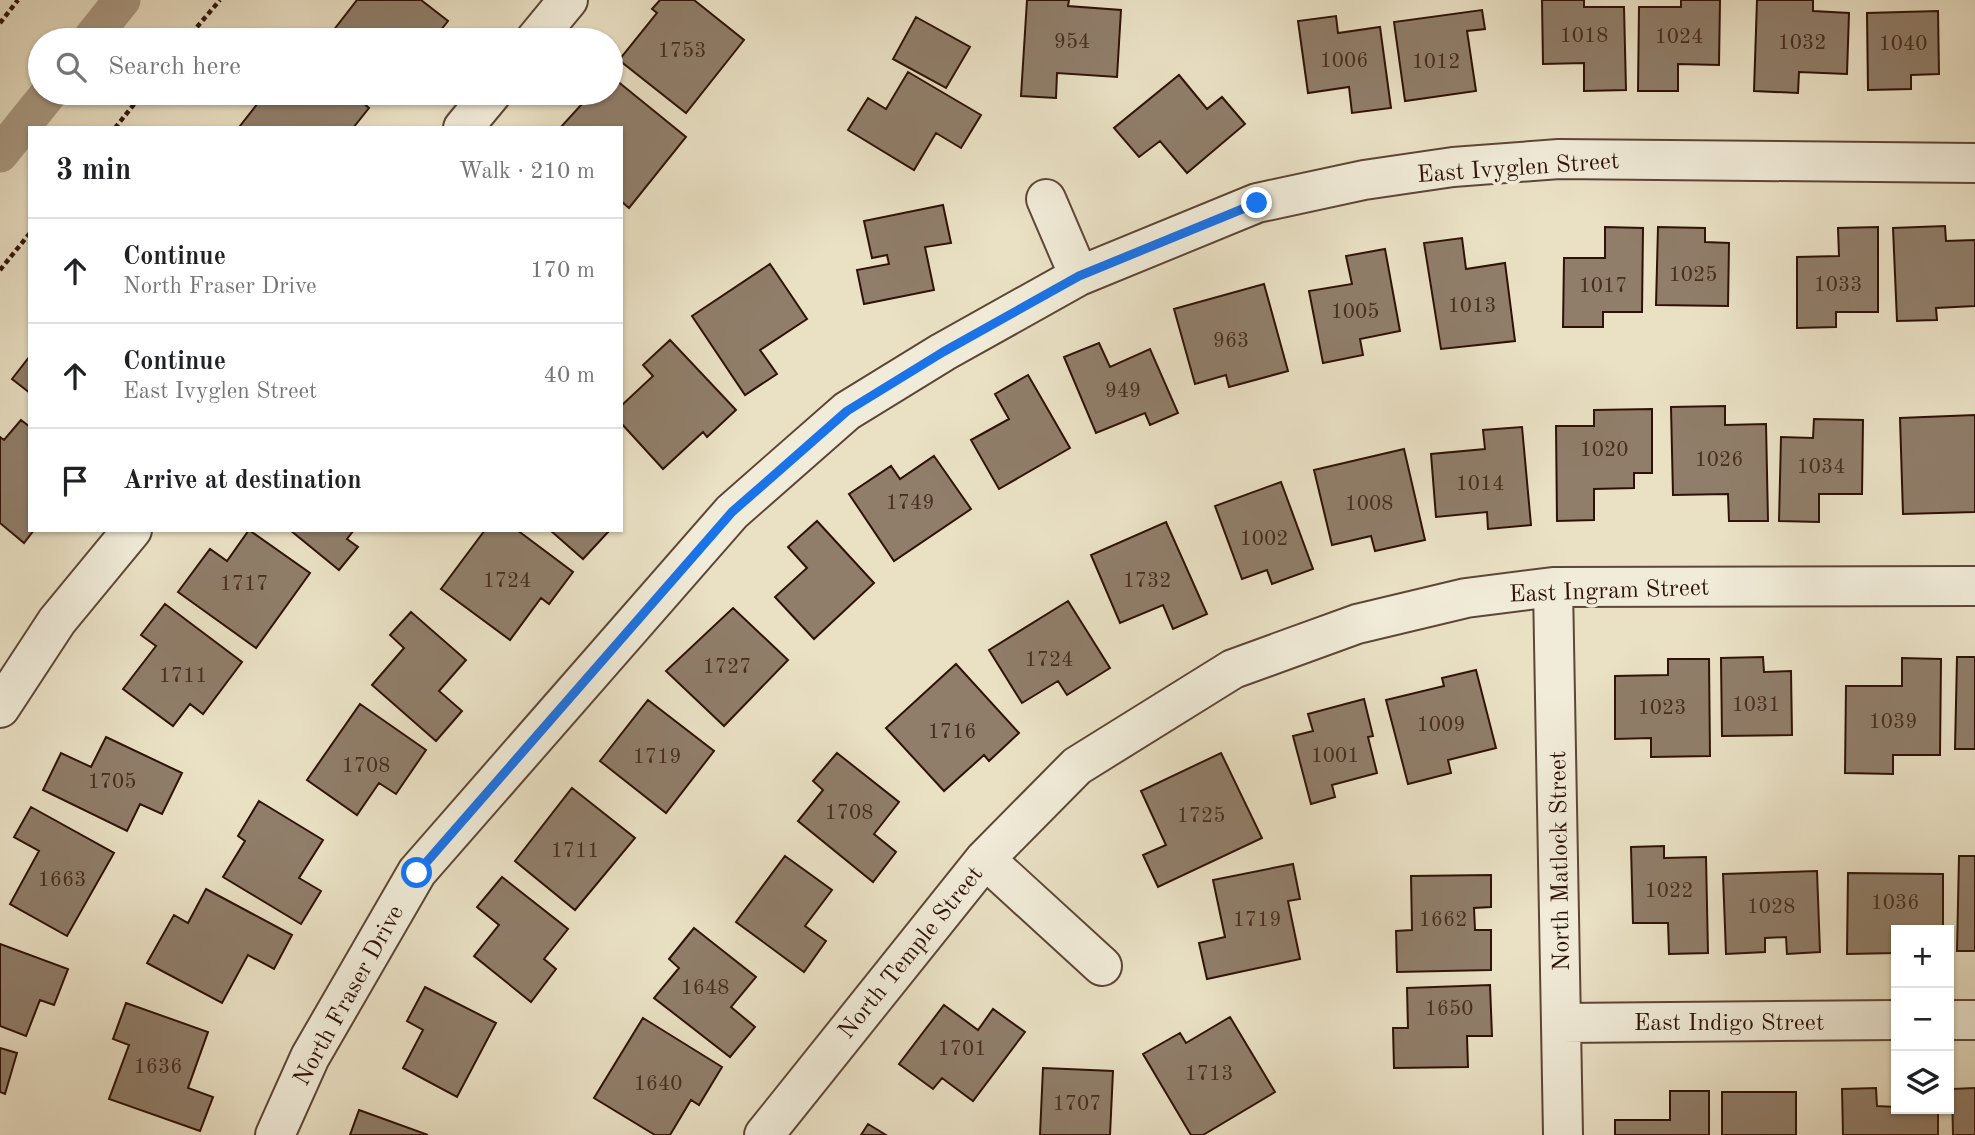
<!DOCTYPE html>
<html lang="en">
<head>
<meta charset="utf-8">
<style>
  :root { --surface:#fff; --page:#f6f6f6; --text:#202124; --muted:#757577; --line:#e0e0e0 }
  body { margin:0; font-family:"Old Standard TT",serif; background:var(--page); color:var(--text) }
  .controls { position:absolute; right:21px; bottom:21px; display:grid; overflow:hidden; border-radius:0px; box-shadow:0 2px 5px #0004 }
  .controls button { width:63px; height:63px; display:grid; place-items:center; padding:0; border:0; border-bottom:2px solid var(--line); background:var(--surface); color:var(--text); font:35px sans-serif }
  .stop { position:absolute; width:21px; height:21px; margin:-16px; border:5px solid #1a73e8; border-radius:50%; background:#fff }
  .stop.end { background:#1a73e8; border-color:#fff; box-shadow:0 2px 7px #0008 }
  .list { margin:0; padding:0; list-style:none }
  h2 { display:flex; justify-content:space-between; align-items:center; height:91px; margin:0; padding:0 28px; font-size:30px }
  h2 small { font-size:23px; font-weight:400; color:var(--muted) }
  .list li { display:grid; grid-template-columns:46px 1fr auto; gap:21px; align-items:center; box-sizing:border-box; height:105px; padding:0 28px; border-top:2px solid var(--line) }
  .list b { display:block; font-size:26px; white-space:nowrap }
  .list p { margin:0; font-size:23px; white-space:nowrap; color:var(--muted) }
  .list em { font-size:23px; font-style:normal; color:var(--muted) }
  .icon { flex:none; width:38px; height:38px; fill:none; stroke:currentColor; stroke-width:2; stroke-linecap:round; stroke-linejoin:round }
  .map { position:relative; flex:none; width:1975px; height:1135px; overflow:hidden }
  .search { position:absolute; background:var(--surface); box-shadow:0 2px 5px #0004; left:28px; top:28px; width:595px; height:77px; display:flex; align-items:center; gap:18px; box-sizing:border-box; padding:0 24px; border-radius:38px; color:var(--muted); font-size:26px }
  .panel { position:absolute; background:var(--surface); box-shadow:0 2px 5px #0004; left:28px; top:126px; width:595px; height:406px; border-radius:0px }
  .map>svg:first-child { display:block }
  .lines { fill:none; stroke-linecap:round; stroke-linejoin:round }
  .canal { stroke:#aa9b84; stroke-width:37 }
  .building { fill:#907e6a; stroke:#2f1207; stroke-width:2 }
  .street-casing { stroke:#5e4636; stroke-width:42 }
  .path { stroke:#2f1207; stroke-width:4.5; stroke-dasharray:5 3.5; stroke-linecap:butt }
  .street { stroke:#f1ecd9; stroke-width:38 }
  .route { stroke:#1a73e8; stroke-width:9 }
  .labels { text-anchor:middle; stroke-width:7; stroke-linejoin:round; paint-order:stroke }
  .number-label { font-size:21px; fill:#472d20 }
  .street-label { font-size:24px; fill:#2f1207; stroke:#f1ecd9 }
</style>
</head>
<body>
<div class="map">
<svg width="1975" height="1135" viewBox="0 0 1975 1135">
  <rect width="100%" height="100%" fill="#eae1c5"/>
  <filter id="stains"><feTurbulence type="fractalNoise" baseFrequency=".00286" numOctaves="4"/><feColorMatrix values="0 0 0 0 .2 0 0 0 0 .09 0 0 0 0 .02 0 0 0 .5 -.17"/></filter>
  <radialGradient id="worn" r=".72"><stop offset=".6" stop-color="#630" stop-opacity="0"/><stop offset="1" stop-color="#630" stop-opacity=".3"/></radialGradient>
  <g class="lines">
    <path class="canal" d="M90,40l32,-40
      M0,154l49,-61"/>
  </g>
  <path class="building" d="M357,0h64l27,21 -15,19h-107z
    M660,0h34l50,40 -58,73 -67,-53 38,-47 -5,-4z
    M1027,0h42l-1,6 53,4 -4,67 -60,-4 -1,25 -35,-2z
    M1542,0h42v7h40l2,83 -42,1v-28l-41,1z
    M1681,0h39l-1,65 -41,-1v27h-40l1,-84h42z
    M1757,0h56v11l36,2 -2,61 -48,-2 -1,21 -44,-2z
    M1482,10l3,19 -18,2 9,60 -71,10 -11,-79z
    M1938,11l1,63 -28,1v14l-43,1 -1,-77z
    M1336,16l2,17 42,-6 11,81 -39,5 -3,-26 -41,6 -10,-72z
    M916,17l54,30 -24,41 -53,-29z
    M908,72l73,43 -20,33 -25,-15 -22,37 -66,-40 20,-32 18,11z
    M1179,75l28,34 15,-12 23,27 -58,49 -27,-32 -21,16 -25,-29z
    M611,76l75,61 -57,71 -8,-7v-73h-61l32,-35h19z
    M266,93h85l18,15 -16,20h-110l-3,-2z
    M943,205l8,38 -26,4 9,43 -70,14 -7,-34 32,-6 -2,-9 -15,3 -8,-37z
    M1945,226l1,15 29,-1v66l-39,2 1,12 -40,1 -4,-93z
    M1605,227l38,1 -1,84h-39v15h-40l1,-69h41z
    M1658,227l47,1v14l24,1 -1,63 -72,-1z
    M1878,227v85h-42v15l-39,1v-71l42,-1 -1,-28z
    M1462,238l4,31 39,-6 10,78 -74,8 -17,-106z
    M1385,249l15,82 -40,8 3,16 -40,8 -14,-72 43,-7 -6,-28z
    M770,264l37,55 -47,31 17,24 -32,21 -53,-79z
    M1264,284l24,87 -59,16 -3,-12 -31,9 -21,-75z
    M670,340l66,70 -29,27 -4,-5 -40,37 -42,-46v-17l32,-30 -10,-11z
    M1099,343l11,24 40,-18 28,64 -28,12 -5,-12 -49,20 -32,-76z
    M30,356v37l-18,-14z
    M1028,375l42,73 -71,41 -28,-49 38,-21 -14,-25z
    M1725,406v19l41,-1 2,97h-39l-1,-27 -55,1 -2,-88z
    M1652,409v64h-18v15l-40,1v31l-37,1 -1,-95h38v-16z
    M1975,415v97l-72,2 -3,-96z
    M1814,419l49,1 -1,74h-43v28l-40,-1 2,-84 32,1z
    M21,420l9,7v103h4l-10,13 -24,-20v-86l4,3z
    M1522,427l9,98 -43,4 -1,-17 -51,5 -5,-63 54,-5 -2,-19z
    M1404,449l21,91 -50,11 -4,-15 -39,9 -18,-75z
    M934,456l37,53 -77,52 -45,-67 42,-28 9,13z
    M1281,482l32,87 -41,15 -5,-14 -25,9 -27,-73z
    M817,521l57,62 -60,56 -39,-42 32,-29 -19,-21z
    M1166,522l41,92 -34,15 -10,-24 -43,18 -29,-68z
    M249,530l61,43 -54,75 -78,-56 32,-43 17,12z
    M290,530h64l-7,9 11,8 -19,23z
    M485,530h32l56,42 -24,32 -8,-6 -31,42 -69,-51z
    M550,530h58l1,1 -26,28z
    M1068,601l42,67 -43,27 -9,-14 -36,22 -33,-53z
    M165,604l77,58 -39,52 -13,-10 -17,22 -50,-37 33,-43 -15,-11z
    M733,608l55,52 -64,66 -58,-55z
    M411,612l55,48 -27,31 23,20 -26,30 -64,-56 32,-37 -14,-13z
    M1763,657l1,15 27,-1 1,64 -70,1 -1,-78z
    M1957,657h18v92h-20z
    M1902,658l39,1 -1,96h-47v19l-48,-1 1,-87h56z
    M1668,659h41l1,97 -59,1v-19l-36,1v-63l53,-1z
    M956,664l63,69 -30,28 -5,-6 -40,36 -58,-63z
    M1476,670l20,78 -48,12 3,13 -43,11 -22,-84 58,-14 -2,-8z
    M1364,699l9,37 -5,1 9,36 -45,12 3,12 -24,7 -18,-68 20,-5 -5,-17z
    M648,700l66,51 -48,62 -66,-52z
    M360,704l66,46 -30,44 -17,-11 -22,32 -50,-35z
    M106,737l76,36 -20,41 -22,-10 -13,27 -84,-41 18,-37 30,14z
    M837,753l62,49 -25,32 22,18 -23,30 -75,-61 25,-31 -10,-9z
    M1221,753l41,85 -104,49 -15,-32 23,-10 -25,-54z
    M572,788l63,50 -60,72 -60,-49z
    M259,801l64,39 -24,38 22,13 -20,33 -78,-47 22,-36 -7,-5z
    M31,807l83,46 -47,83 -57,-32 29,-53 -25,-14z
    M1664,846v12l42,-1 2,96 -39,1 -1,-31h-35l-2,-76z
    M785,856l47,34 -27,36 21,15 -22,31 -68,-50z
    M1959,856h16v95h-18z
    M1293,864l7,35 -12,2 12,58 -93,20 -8,-36 26,-6 -12,-57z
    M1817,871l3,81 -33,2 -1,-17 -21,1v14l-39,2 -3,-80z
    M1848,873l95,1v56h-47v23l-49,1z
    M1491,875v32l-17,1 1,22h16v40l-94,2 -1,-41 16,-1 -1,-54z
    M502,877l66,52 -24,30 12,10 -25,33 -57,-46 25,-31 -22,-18z
    M206,889l86,46 -18,34 -26,-14 -26,48 -75,-40 27,-48 14,8z
    M694,928l62,49 -25,30 24,20 -25,30 -76,-59 25,-30 -10,-9z
    M0,944l68,25 -14,36 -14,-5 -14,36 -26,-10z
    M1490,985l2,51h-25l1,31 -74,1 -1,-40h15l-1,-40z
    M425,987l71,36 -39,74 -54,-29 20,-38 -16,-9z
    M126,1003l82,29 -20,56 25,9 -13,34 -91,-32 20,-54 -16,-6z
    M944,1005l34,25 15,-21 32,23 -52,69 -31,-23 -9,11 -34,-25z
    M1230,1017l45,75 -72,43h-12l-48,-81 37,-21 6,10z
    M643,1018l79,49 -23,38 -8,-5 -21,35h-15l-61,-37z
    M0,1048l17,5 -12,41 -5,-2z
    M1043,1068l70,3 -3,64h-70z
    M1876,1088l1,18 61,3v26h-95l-1,-46z
    M1975,1088v47h-22l-1,-46z
    M1670,1091h39v44h-94v-15h55z
    M1722,1092h74v43h-74z
    M359,1110l69,25h-78z
    M868,1124l18,11h-25z"/>
  <g class="lines">
    <defs>
      <path id="street" d="M535,40l33,-40
        M463,128l29,-35
        M1046,199l33,77
        M1553,587l10,548
        M0,708l57,-87 75,-91
        M985,859l117,107
        M1949,1020h26
        M1562,1023l334,-3
        M275,1135l35,-78 107,-185 315,-360 115,-101 96,-59 136,-76 178,-73 107,-23 89,-13 106,-8 416,4
        M764,1135l221,-276 92,-93 156,-97 124,-45 109,-26 87,-11 422,-1"/>
    </defs>
    <use href="#street" class="street-casing"/>
    <path class="path" d="M0,23l18,-23
      M186,40l34,-40
      M115,128l28,-35
      M0,270l30,-37"/>
    <use href="#street" class="street"/>
  </g>
  <g class="lines">
    <path class="route" d="M417,873l315,-361 115,-101 96,-59 136,-76 178,-73"/>
  </g>
  <g class="labels">
    <g class="number-label">
      <text x="1584" y="42">1018</text>
      <text x="1679" y="43">1024</text>
      <text x="1072" y="48">954</text>
      <text x="1802" y="49">1032</text>
      <text x="1903" y="50">1040</text>
      <text x="682" y="57">1753</text>
      <text x="1344" y="67">1006</text>
      <text x="1436" y="68">1012</text>
      <text x="1693" y="281">1025</text>
      <text x="1838" y="291">1033</text>
      <text x="1603" y="292">1017</text>
      <text x="1472" y="312">1013</text>
      <text x="1355" y="318">1005</text>
      <text x="1231" y="347">963</text>
      <text x="1123" y="397">949</text>
      <text x="1604" y="456">1020</text>
      <text x="1719" y="466">1026</text>
      <text x="1821" y="473">1034</text>
      <text x="1480" y="490">1014</text>
      <text x="910" y="509">1749</text>
      <text x="1369" y="510">1008</text>
      <text x="1264" y="545">1002</text>
      <text x="507" y="587">1724</text>
      <text x="1147" y="587">1732</text>
      <text x="244" y="590">1717</text>
      <text x="1049" y="666">1724</text>
      <text x="727" y="673">1727</text>
      <text x="183" y="682">1711</text>
      <text x="1756" y="711">1031</text>
      <text x="1662" y="714">1023</text>
      <text x="1893" y="728">1039</text>
      <text x="1441" y="731">1009</text>
      <text x="952" y="738">1716</text>
      <text x="1335" y="762">1001</text>
      <text x="657" y="763">1719</text>
      <text x="366" y="772">1708</text>
      <text x="112" y="788">1705</text>
      <text x="849" y="819">1708</text>
      <text x="1201" y="822">1725</text>
      <text x="575" y="857">1711</text>
      <text x="62" y="886">1663</text>
      <text x="1669" y="897">1022</text>
      <text x="1895" y="909">1036</text>
      <text x="1771" y="913">1028</text>
      <text x="1257" y="926">1719</text>
      <text x="1443" y="926">1662</text>
      <text x="705" y="994">1648</text>
      <text x="1449" y="1015">1650</text>
      <text x="962" y="1055">1701</text>
      <text x="158" y="1073">1636</text>
      <text x="1209" y="1080">1713</text>
      <text x="658" y="1090">1640</text>
      <text x="1077" y="1110">1707</text>
    </g>
    <g class="street-label">
      <text transform="translate(1518 167) rotate(-4)" y="8">East Ivyglen Street</text>
      <text transform="translate(1609 590) rotate(-2)" y="8">East Ingram Street</text>
      <text transform="translate(1559 861) rotate(-91)" y="8">North Matlock Street</text>
      <text transform="translate(910 952) rotate(-51)" y="8">North Temple Street</text>
      <text transform="translate(348 995) rotate(-61)" y="8">North Fraser Drive</text>
      <text x="1729" y="1030">East Indigo Street</text>
    </g>
  </g>
  <rect width="100%" height="100%" filter="url(#stains)"/>
  <rect width="100%" height="100%" fill="url(#worn)"/>
</svg>
<div class="controls">
<button>+</button>
<button>−</button>
<button><svg class="icon" aria-label="layers" viewBox="0 0 24 24"><path d="M12 4l9 5-9 5-9-5zM3 14l9 5 9-5"/></svg></button>
</div>
<div class="stop" style="left:417px;top:873px"></div>
<div class="stop end" style="left:1257px;top:203px"></div>
<div class="search"><svg class="icon" aria-label="search" viewBox="0 0 24 24"><circle cx="10" cy="10" r="6"/><path d="M15 15l6 6"/></svg>Search here</div>
<section class="panel">
<h2>3 min<small>Walk · 210 m</small></h2>
<ul class="list">
<li><svg class="icon" aria-label="ahead" viewBox="0 0 24 24"><path d="M12 20V5M6 11l6-6 6 6"/></svg><div><b>Continue</b><p>North Fraser Drive</p></div><em>170 m</em></li>
<li><svg class="icon" aria-label="ahead" viewBox="0 0 24 24"><path d="M12 20V5M6 11l6-6 6 6"/></svg><div><b>Continue</b><p>East Ivyglen Street</p></div><em>40 m</em></li>
<li><svg class="icon" aria-label="arrive" viewBox="0 0 24 24"><path d="M6 21V4h12l-3 4 3 4H6"/></svg><div><b>Arrive at destination</b></div></li>
</ul>
</section>
</div>
</body>
</html>
